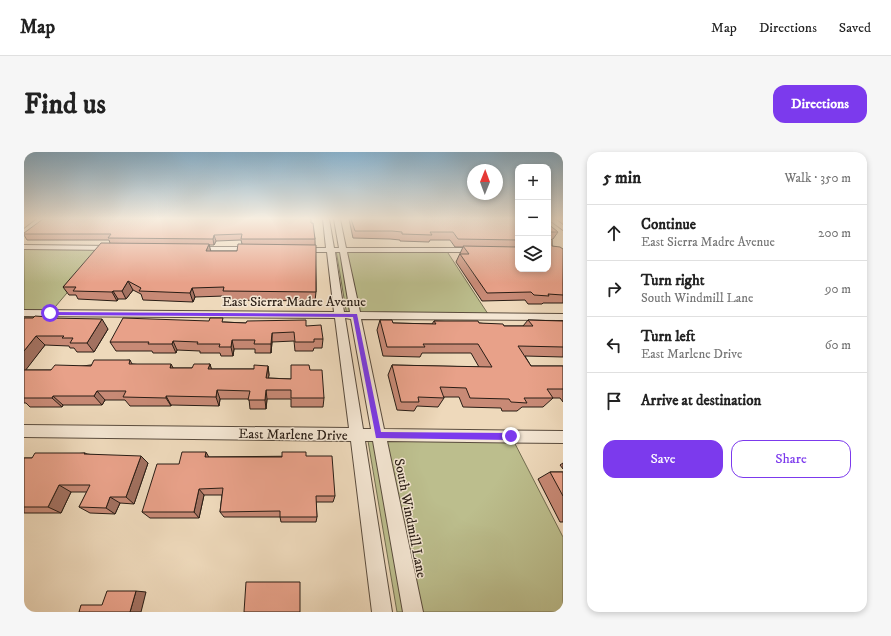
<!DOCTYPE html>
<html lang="en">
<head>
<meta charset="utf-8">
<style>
  :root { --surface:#fff; --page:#f6f6f6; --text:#222; --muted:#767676; --line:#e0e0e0; --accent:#7c3aed }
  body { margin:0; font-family:"IM FELL DW Pica",serif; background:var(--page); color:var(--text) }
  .controls { position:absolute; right:12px; top:12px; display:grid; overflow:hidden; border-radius:8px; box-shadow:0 2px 6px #0003 }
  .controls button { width:36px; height:36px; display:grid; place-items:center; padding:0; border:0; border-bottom:1px solid var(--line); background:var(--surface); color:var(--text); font:20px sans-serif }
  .compass { position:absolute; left:443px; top:12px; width:36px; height:36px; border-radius:50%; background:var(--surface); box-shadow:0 2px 6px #0003; rotate:1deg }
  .stop { position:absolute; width:12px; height:12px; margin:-9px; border:3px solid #7c3aed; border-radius:50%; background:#fff }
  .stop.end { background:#7c3aed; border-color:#fff; box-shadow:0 1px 4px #0008 }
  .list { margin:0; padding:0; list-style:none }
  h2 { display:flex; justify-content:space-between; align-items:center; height:52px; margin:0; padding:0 16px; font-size:17px }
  h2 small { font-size:13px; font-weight:400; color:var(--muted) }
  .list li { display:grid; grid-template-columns:26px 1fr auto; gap:12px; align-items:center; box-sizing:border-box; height:56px; padding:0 16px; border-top:1px solid var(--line) }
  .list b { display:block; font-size:15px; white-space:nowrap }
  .list p { margin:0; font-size:13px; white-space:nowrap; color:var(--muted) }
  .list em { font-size:13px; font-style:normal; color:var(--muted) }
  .actions { display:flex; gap:8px; padding:12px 16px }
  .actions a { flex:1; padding:9px 0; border:1px solid var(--accent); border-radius:12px; text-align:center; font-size:14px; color:var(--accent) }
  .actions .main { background:var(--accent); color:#fff }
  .icon { flex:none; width:22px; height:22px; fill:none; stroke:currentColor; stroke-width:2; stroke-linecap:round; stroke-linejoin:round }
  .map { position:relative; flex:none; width:539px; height:460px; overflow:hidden; border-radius:12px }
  header { display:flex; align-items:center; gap:24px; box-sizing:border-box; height:56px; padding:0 20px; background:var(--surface); border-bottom:1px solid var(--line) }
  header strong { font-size:19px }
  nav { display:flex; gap:22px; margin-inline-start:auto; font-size:14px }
  .intro { display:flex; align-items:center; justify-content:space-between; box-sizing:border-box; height:96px; padding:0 24px }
  h1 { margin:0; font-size:28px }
  .button { padding:10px 18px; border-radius:12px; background:var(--accent); color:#fff; font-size:14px; font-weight:700 }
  main { display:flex; gap:24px; padding:0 24px }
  aside { flex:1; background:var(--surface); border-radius:12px; box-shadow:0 2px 6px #0003 }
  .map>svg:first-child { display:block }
  .green { fill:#bcbe8d; stroke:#726e51 }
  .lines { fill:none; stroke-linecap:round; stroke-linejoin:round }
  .street-casing { stroke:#5a4c3e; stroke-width:2 }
  .street { fill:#f4e6d3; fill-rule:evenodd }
  .wall { fill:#c88a76; stroke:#291d15; fill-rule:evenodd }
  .shaded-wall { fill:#a27160; stroke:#291d15 }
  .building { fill:#e8a189; stroke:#291d15 }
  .route { fill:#7c3aed }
  .labels { text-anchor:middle; stroke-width:3; stroke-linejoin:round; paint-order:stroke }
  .street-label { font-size:14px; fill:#291d15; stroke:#f4e6d3 }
</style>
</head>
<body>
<header>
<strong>Map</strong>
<nav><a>Map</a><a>Directions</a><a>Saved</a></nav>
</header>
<div class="intro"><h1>Find us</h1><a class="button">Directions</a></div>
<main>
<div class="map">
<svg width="539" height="460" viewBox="0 0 539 460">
  <rect width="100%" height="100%" fill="#eed9bb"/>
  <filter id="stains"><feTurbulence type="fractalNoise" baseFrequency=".005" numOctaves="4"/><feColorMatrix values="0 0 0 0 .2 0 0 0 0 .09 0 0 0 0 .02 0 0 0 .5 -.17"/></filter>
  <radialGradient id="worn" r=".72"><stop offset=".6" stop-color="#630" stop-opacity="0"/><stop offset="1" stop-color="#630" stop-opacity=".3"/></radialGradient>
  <path class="green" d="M0,95l81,1 -55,65h-26z
    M312,98h110l44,67 -143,-1z
    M343,283l144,1 52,101v75h-166z"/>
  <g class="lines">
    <defs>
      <path id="street" d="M13,67h7l-20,15v-5z
        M299,67h6l5,29h5l-5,-29h6l6,29h131l4,2 -4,2h-130l13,60 203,2v6l-202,-1 23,110 179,2v12l-176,-2 36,171h-20l-30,-171h-8l27,171h-20l-21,-171 -327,-4v-12l325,3 -14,-110 -311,-2v-6l310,2 -7,-60h-28l-4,-2 4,-2h27zM311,100h5l10,60h-6zM321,166l6,1 20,110h-8z
        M524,67h7l8,6v5z
        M0,93l89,1 4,2 -4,2 -89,-1z
        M166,95h63l4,2 -4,2h-63z"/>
    </defs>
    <use href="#street" class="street-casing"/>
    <use href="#street" class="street"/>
  </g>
  <path class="wall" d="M325,67h169v50h30v-45l10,8 -5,7h-1v7l11,3v54h-20l-1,1h-14l-3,-4 -43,1 -26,-39 7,-15h-8l-5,-7h-20l-1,2 -29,-1v-1l-10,-1 -37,-1z
    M287,71l4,16 1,53 -1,9 -90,-1 -1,-4 -29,1 -2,5 -50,-2 -2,-6 -8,-4 -7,9h-8l-1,2 -39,-2 -2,-4h-7l-6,-8 47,-44 -1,-3h-82l-3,-5v-2zM217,88l1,4 -5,7h-27l-1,-6h5l2,-4z
    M26,165l2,1 56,11 -14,23h-17l-3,-4h-4l-1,-2 -24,-1 -20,25h26l79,-10 2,4 41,4h19l18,-4 1,5h43l14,-3 1,9 -1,3 23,1 19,-9 14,28 -1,9h-32v-8h-24l-1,10h-16l-1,-10h-29l-1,7 -48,-1v1h-41l-5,-6h-20l-3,5h-39l-1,2h-32l-4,-4h-2v-85h9z
    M356,168l13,3 39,1 2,-3 45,2 25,3h19l5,-6 35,1v36l-38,-1 6,10h32v36l-3,-4h-7l-10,9h-21l-5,4h-15l-1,-3 -38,-1 -4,-10h-15v1l-6,9 -21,-1 -3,5 -17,-1 -9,-35 4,-10 87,2 -8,-14h-49l-2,4 -37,-1 -6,-26z
    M200,170l82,4 17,13 -1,9h-8l-1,3h-18l-1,-10 -22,1 -1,11h-16v-4h-21l-1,7h-12l-1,-3h-20v-2l-23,-1 -1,3h-23l-1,-2h-36l-6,-9z
    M61,301l2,1 61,9 -14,41 -14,-1 -5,11 -25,-1 -11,-6 8,-15h-16l-10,21h-37v-55h8z
    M282,304l29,40 -2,6h-17l1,15 -1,5h-35l-1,-5h-56l-4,-5 2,-17h-18l-5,23h-49l-8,-6 37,-48 30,-7z
    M539,311v6l-3,-4z
    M526,320h13v50h-3l-22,-43z"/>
  <path class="shaded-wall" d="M190,83l2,6 -2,4 -1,-6z
    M185,92l2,8 -5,-1z
    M104,129l5,9 -7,9 -4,-8z
    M168,136l3,9 -2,5 -3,-9z
    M89,139l5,8 -1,2 -5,-9z
    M78,167l6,10 -14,23 -7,-9z
    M248,181v9l-1,11v-9z
    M12,184l9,9 -20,26 -1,3v-23z
    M208,188l2,9 -1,7 -2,-9z
    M149,189l4,9 -1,3 -4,-9z
    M147,212l5,9 -6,-5z
    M186,212l3,10 -5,-5z
    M244,214l1,9 -2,12 -1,-9z
    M193,238l3,9 -1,7 -3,-9z
    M242,238l1,9 -1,10 -1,-9z
    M73,239l8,9 -3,5 -8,-9z
    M29,244l10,9 -1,2 -10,-9z
    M142,244l5,9v1l-5,-8z
    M182,300l4,7 -5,-2z
    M117,304l7,7 -14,41 -8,-7z
    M35,333l12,7 -10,21 -13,-6z
    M175,337l5,6 -5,23 -5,-6z
    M86,345l10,6 -5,11 -9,-6z
    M112,439l10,1 -5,20h-11z"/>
  <path class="building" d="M19,67h268v4h2l2,16h-74l1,-5 -28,1 -1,4 -105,-1 3,-4h-87v-1z
    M327,67h167v21l-60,-1 -5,-7h-23l2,3 -30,-1v-2l-10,-1h-37z
    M524,72l10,8h-10z
    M524,84l4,4v6l8,1 3,2v46l-15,-1 1,2 -15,-1 -3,-3 -44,1 -27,-39h9l-6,-8 55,1v22h30z
    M77,91l108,1 -3,7h31l1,-7 78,1v47l-93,-1 1,-4 -32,1 -2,5 -51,-2 2,-3 -13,-7 -6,10h-9l-1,1 -39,-1 3,-4h-13z
    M11,164l15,1 -1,1 53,1 -15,24h-17l3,-5h-11l2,-2h-28l-12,15v-33h9z
    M99,166l86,3 1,-3h13l-1,4 24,1 1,-2 59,-1v6l15,-1 2,14h-9v3h-19l-1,-10 -22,1 -1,11h-17l1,-4h-23l-1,7h-12l1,-3h-23l1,-2 -25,-1 -1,3h-24l1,-2h-39z
    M356,168h12l1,3 43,1 -2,-3h44l1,2 24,1 1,2h29l-5,-6 35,1v26l-45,-1 13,20h32v23h-16l6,9h-29l3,5 -16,-1 -2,-3 -39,-1 -4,-10 -26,-1 4,11 -26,-1 1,5h-18l-9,-37 100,2 -14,-23h-55l2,3h-38z
    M70,208h36l-1,4h42l-1,4h22l2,-4h16l-2,5h46v-4l14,1 -2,12 25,1v-14h18l1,5h12l2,28h-33v-8h-25l-1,10h-17l2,-9 -33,-1 -1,7 -50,-1v2l-43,-1 3,-6h-29l-3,5h-41l-1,2h-28v-28h27l4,-5 36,1z
    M158,300h24l-1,5h77v-5h24v4h26l3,40h-19l1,21h-37v-6l-60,1 3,-24 -24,1 -5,23h-52l15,-48h22z
    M11,301h50l-1,1 57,2 -15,41h-16l-4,11 -27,-1 11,-22h-31l-11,22h-24v-49h8z
    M526,320h13v24z
    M222,430h54v30h-56z
    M83,439h29l-6,21h-51l2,-7h21z"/>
  <linearGradient id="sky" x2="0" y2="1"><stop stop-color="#89b6d4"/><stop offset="0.51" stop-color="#f7eee0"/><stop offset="1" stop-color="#f7eee0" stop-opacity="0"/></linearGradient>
  <rect width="539" height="131" fill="url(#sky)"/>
  <path class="route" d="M24,160l309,2 24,118 130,1 4,3 -4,4 -135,-2 -23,-121 -303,-2 -3,-2z"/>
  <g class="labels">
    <g class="street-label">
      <text x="270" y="154">East Sierra Madre Avenue</text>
      <text transform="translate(269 282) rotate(1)" y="5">East Marlene Drive</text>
      <text transform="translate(387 366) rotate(79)" y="5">South Windmill Lane</text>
    </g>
  </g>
  <rect width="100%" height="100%" filter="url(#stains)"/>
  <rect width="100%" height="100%" fill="url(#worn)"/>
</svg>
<div class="controls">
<button>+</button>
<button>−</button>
<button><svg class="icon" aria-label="layers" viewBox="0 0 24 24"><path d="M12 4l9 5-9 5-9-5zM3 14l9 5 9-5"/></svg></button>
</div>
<svg class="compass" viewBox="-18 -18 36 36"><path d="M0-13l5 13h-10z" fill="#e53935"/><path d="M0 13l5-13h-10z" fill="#767676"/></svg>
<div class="stop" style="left:26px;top:161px"></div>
<div class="stop end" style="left:487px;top:284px"></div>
</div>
<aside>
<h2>5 min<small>Walk · 350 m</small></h2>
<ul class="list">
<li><svg class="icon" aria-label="ahead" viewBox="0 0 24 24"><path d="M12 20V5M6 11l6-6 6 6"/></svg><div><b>Continue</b><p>East Sierra Madre Avenue</p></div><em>200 m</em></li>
<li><svg class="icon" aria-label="right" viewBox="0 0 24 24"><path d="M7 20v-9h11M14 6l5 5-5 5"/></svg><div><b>Turn right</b><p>South Windmill Lane</p></div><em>90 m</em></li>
<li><svg class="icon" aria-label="left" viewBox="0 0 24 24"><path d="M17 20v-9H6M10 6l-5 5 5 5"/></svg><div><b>Turn left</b><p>East Marlene Drive</p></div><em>60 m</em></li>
<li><svg class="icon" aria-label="arrive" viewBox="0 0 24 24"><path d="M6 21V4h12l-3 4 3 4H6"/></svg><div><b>Arrive at destination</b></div></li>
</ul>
<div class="actions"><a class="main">Save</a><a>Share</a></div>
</aside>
</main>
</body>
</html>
